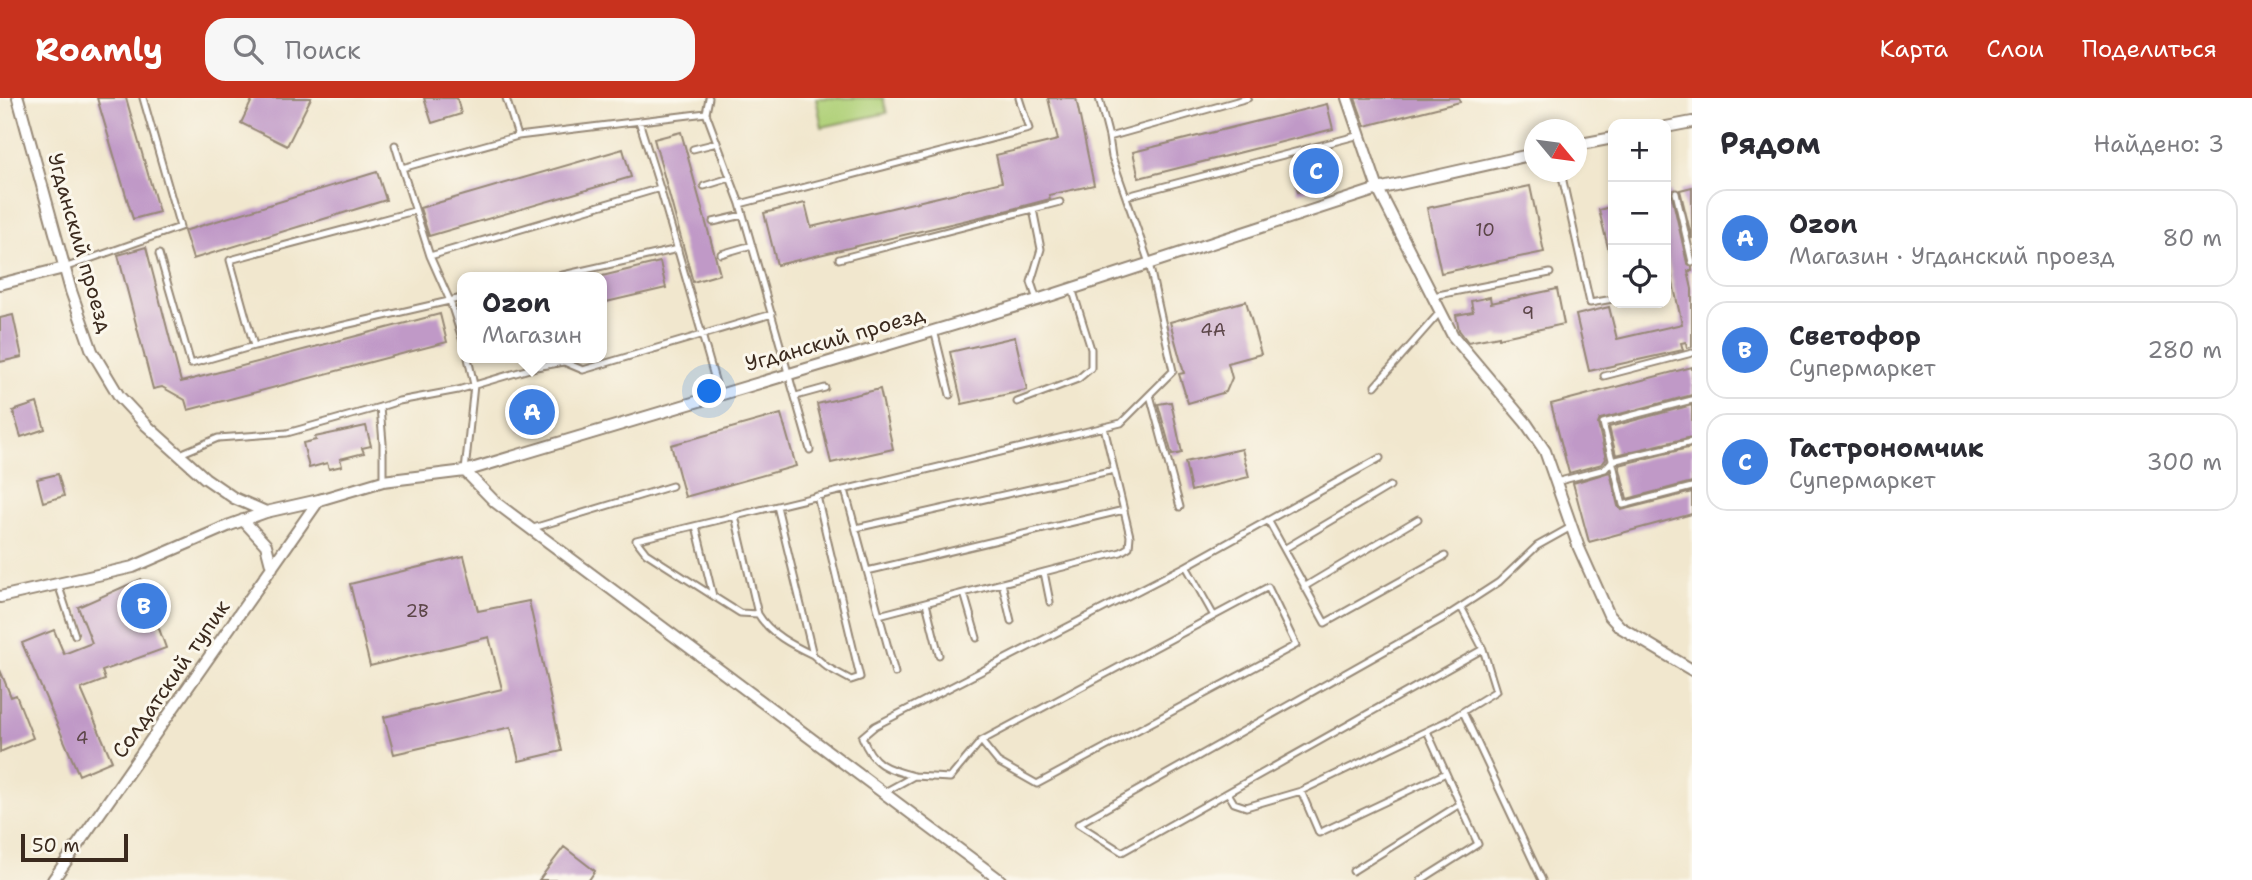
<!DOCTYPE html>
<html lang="ru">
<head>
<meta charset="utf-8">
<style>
  :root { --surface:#fff; --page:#f7f7f7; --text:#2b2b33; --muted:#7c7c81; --line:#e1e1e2; --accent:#c8321e }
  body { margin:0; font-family:"Shantell Sans",sans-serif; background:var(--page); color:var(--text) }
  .controls { position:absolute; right:21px; top:21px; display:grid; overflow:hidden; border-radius:14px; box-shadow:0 4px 10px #0003 }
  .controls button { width:63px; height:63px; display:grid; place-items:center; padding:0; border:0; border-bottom:2px solid var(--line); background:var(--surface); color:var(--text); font:35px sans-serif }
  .compass { position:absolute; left:1524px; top:21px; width:63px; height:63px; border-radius:50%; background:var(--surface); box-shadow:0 4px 10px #0003; rotate:119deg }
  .scale { position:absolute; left:21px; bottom:18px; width:107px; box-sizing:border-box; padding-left:7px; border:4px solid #3b2a1e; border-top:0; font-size:19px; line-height:24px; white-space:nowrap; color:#3b2a1e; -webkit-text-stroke:5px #fbf7ec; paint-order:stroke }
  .you { position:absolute; left:710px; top:294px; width:24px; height:24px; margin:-18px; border:5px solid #fff; border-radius:50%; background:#1a73e8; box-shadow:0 0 0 10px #1a73e833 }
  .badge { display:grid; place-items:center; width:46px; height:46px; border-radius:50%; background:var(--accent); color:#fff; font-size:23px; font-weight:700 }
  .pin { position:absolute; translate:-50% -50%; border:4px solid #fff; box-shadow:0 2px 7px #0006 }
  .popup { position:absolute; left:457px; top:174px; width:150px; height:91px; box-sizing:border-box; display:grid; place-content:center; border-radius:14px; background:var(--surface); filter:drop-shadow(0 2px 5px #0005); font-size:23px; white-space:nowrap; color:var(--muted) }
  .popup b { font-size:26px; color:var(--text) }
  .popup::after { content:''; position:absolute; left:50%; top:100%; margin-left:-14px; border:14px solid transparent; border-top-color:var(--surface) }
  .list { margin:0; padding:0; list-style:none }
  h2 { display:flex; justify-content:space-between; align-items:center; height:91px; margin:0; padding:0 28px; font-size:30px }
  h2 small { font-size:23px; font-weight:400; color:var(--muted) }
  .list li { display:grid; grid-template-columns:46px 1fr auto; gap:21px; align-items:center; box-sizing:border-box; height:98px; margin:0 14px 14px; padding:0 14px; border:2px solid var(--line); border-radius:21px }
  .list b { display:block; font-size:26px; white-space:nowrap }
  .list p { margin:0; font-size:23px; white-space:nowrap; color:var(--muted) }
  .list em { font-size:23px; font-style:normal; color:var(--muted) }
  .icon { flex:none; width:38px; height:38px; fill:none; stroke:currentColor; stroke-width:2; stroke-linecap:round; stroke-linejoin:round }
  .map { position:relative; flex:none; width:1692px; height:782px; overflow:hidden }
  header { display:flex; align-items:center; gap:42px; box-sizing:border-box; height:98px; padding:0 35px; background:var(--accent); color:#fff }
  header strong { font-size:33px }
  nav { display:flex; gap:38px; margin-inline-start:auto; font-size:24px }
  .search { width:490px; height:63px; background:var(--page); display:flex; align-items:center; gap:18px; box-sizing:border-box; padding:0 24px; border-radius:21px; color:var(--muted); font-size:26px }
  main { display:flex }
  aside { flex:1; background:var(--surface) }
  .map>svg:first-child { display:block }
  .green { fill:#afd077; stroke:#757d4a; stroke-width:2 }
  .building { fill:#c099c7 }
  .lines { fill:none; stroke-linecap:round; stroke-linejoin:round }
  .lane-casing { stroke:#968876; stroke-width:9 }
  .street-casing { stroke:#968876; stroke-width:14 }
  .lane { stroke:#fff; stroke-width:5 }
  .street { stroke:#fff; stroke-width:10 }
  .labels { text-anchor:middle; stroke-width:6; stroke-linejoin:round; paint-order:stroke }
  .number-label { font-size:18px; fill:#5c4648 }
  .street-label { font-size:21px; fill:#3b2a1e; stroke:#fbf7ec }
</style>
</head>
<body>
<header>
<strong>Roamly</strong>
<div class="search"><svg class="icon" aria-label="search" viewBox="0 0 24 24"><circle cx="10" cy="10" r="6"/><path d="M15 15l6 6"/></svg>Поиск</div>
<nav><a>Карта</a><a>Слои</a><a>Поделиться</a></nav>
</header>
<main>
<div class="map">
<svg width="1692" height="782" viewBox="0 0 1692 782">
  <rect width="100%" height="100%" fill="#fbf7ec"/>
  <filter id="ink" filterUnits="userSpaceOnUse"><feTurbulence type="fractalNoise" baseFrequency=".0143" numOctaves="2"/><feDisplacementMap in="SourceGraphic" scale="14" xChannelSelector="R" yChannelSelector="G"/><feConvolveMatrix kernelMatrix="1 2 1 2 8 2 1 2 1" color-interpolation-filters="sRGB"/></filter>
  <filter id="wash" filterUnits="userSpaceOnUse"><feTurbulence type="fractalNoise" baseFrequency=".00686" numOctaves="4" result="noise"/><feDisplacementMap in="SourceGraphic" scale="28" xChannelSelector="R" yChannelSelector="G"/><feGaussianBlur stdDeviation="1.57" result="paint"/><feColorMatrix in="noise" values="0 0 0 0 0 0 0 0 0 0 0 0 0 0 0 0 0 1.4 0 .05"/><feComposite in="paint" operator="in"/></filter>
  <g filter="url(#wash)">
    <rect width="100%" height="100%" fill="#f1e7ce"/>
    <path class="green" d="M816,0h67l4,15 -65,14z"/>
    <g id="blocks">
      <path class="building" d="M97,0h29l33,114 -26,7z
        M253,0h58l-24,48 -46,-23z
        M424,0h33l4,16 -29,9z
        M1048,0h28l18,87 -45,10 1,4 -49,13 -224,53 -13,-52 41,-10 6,24 191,-45 -6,-27 62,-15z
        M1355,0h104l1,4 -95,24z
        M1327,6l6,25 -194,49 -6,-26z
        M681,34l39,142 -27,8 -39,-143z
        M623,51l8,28 -202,59 -9,-28z
        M1327,71l4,16 -33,7 -4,-16z
        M377,74l9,28 -193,59 -9,-28z
        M1530,88l14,66 -103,21 -14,-65z
        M1692,89v52l-12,-49z
        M1671,94l16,71 5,4v4h-4l4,18v58l-5,1 -1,-6 -5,1 2,7 -94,21 -13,-56 33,-8 8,32 65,-15 -16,-73v-58z
        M1613,108v45l-4,1 -10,-42z
        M146,149l35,135 259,-68 7,28 -259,68 -3,-10 -23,-13 -9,2 -35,-134z
        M660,164l6,26 -64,15v-27z
        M1557,191l7,35 -65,14v-2l-31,6 -9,-12 -3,-15 17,-3 -2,-11 19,-4 1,6z
        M1246,203l15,53 -33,9 4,15 -6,14 -38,11 -9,-29 5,-1 -14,-51z
        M13,217l9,42 -22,5v-44z
        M1015,239l12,53 -65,14 -12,-52z
        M1692,269v28l-92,24 -2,5 8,35 -4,5 -33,9 -18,-69z
        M880,291l13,60 -62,14 -14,-59z
        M542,303l6,22 -28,8 -6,-22z
        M1171,304l11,51 -10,2 -14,-51z
        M37,305l8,26 -24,8 -8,-26z
        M1692,307v32l-76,18 -7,-28z
        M781,316l15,52 -111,31 -14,-52z
        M366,328l5,20 -9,2 2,5 -24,6 2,7 -13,3 -2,-6 -18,5 -6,-25 13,-3 -1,-3z
        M1692,349v35l-65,17 -8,-34z
        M1242,351l7,28 -58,14 -6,-29z
        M1610,374l8,34 3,4 71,-18v22l-103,28 -16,-59z
        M58,376l6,22 -21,6 -6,-23z
        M464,458l14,55 51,-10 33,150 -43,10 -8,-34 -117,27 -10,-37 118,-28 -13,-52 -119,29 -20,-82z
        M141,481l25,69 -64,23 3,9 -24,9 31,72 -33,14 -57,-132 32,-13 10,24 28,-11 -14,-36z
        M0,572l11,27 5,-2 17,43 -33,14z
        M564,749l31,24 -6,9h-50z"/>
    </g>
  </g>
  <g filter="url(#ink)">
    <use href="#blocks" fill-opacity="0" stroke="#968876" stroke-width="2"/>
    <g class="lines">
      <defs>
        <path id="lane" d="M506,0l12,38
          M706,15l3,-15
          M639,23l21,67 59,206
          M1109,39l139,-39
          M395,47l7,23
          M693,51l24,-6
          M1561,74l29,131 23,-4
          M704,88l26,-8
          M1676,95l16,69
          M1127,98l233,-61
          M740,106l289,-75 -10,-31
          M1033,111l8,40 -10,33 6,18
          M414,113l-184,49 24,86 208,-48
          M713,124l30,-7
          M159,156l32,110 63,-18
          M721,156l31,-9
          M430,158l230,-68
          M839,161l221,-57
          M64,170l116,-41 -37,-129
          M554,179l124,-28
          M1433,198l117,-23
          M934,232l16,65
          M462,240l-12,-37 -20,-45 -28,-88 116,-32 188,-23 34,91 70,246
          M1604,278l88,-23
          M1375,288l65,-74
          M1150,297l30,112
          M796,298l29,-8
          M1692,302l-89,23 20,82 69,-18
          M1017,304l61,-23 13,-11v-19l-19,-61
          M180,356l38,-16 69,-5 93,-26
          M465,373l9,-86 -6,-27
          M383,383v-38l-3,-36 19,-6 59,-11 78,-23 28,-5 19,8 189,-56
          M1556,384l49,-13 7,-8 80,-19
          M845,392l50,183
          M777,408l36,149 14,12 24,13 9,-3 -43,-181
          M735,418l23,98c12,20 34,31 55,41
          M1268,422l57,103 120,-67
          M696,428l17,70 27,17 18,1
          M856,430l258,-58
          M530,431l142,-43
          M1284,451l106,-63
          M867,473l257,-61
          M1044,474l6,30
          M1002,485l9,38
          M58,486l17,51
          M1304,489l114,-68
          M964,495l13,45
          M713,498l-67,-43 -10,-13 485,-117 52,-52 -24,-108 -37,-106 -3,-20 -10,-39
          M926,505l13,52
          M1461,509l22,42 -361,203 -44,-28 367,-207 54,-35 38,-36 34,-19
          M879,517l242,-63 8,-5 1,-11 -26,-109
          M1214,518l-28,-50 194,-108
          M1463,614l79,168
          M914,678c-27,-7 -41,-10 -52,-39l13,-11 311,-160
          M1301,693l18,42 127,-60
          M883,695l31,-17 36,2 31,-37 17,21 39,22 259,-139 -28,-58 -287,154
          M1228,695l6,10 12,4 55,-16 148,-71 47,-29 -13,-42
          M1353,773l107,-67
          M1421,782l57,-36 -51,-113"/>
        <path id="street" d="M18,0l53,193 21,60 27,45 27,29 59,53 29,20 32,14 53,-12 64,-19 82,-10 572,-171 341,-111 156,-35
          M1347,0l31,91 75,147 73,87 19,28 34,97 30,67 11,12 72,43
          M1666,29l26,-5
          M1576,47l37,-7
          M0,186l64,-16
          M465,373l30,31 505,378
          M243,422l23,25 6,23
          M0,499l133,-30 97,-42 36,-13
          M53,782l266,-380"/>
      </defs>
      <use href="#lane" class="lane-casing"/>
      <use href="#street" class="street-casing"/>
      <use href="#lane" class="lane"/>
      <use href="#street" class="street"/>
    </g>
  </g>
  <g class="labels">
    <g class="number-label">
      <text x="1485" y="138">10</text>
      <text x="1528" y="221">9</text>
      <text x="1213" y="238">4А</text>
      <text x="417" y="519">2В</text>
      <text x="82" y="646">4</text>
    </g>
    <g class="street-label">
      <text transform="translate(80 145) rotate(74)" y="7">Угданский проезд</text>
      <text transform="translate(835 241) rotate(-16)" y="7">Угданский проезд</text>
      <text transform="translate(171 581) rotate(-55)" y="7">Солдатский тупик</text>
    </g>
  </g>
</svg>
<div class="controls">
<button>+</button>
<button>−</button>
<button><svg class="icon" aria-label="locate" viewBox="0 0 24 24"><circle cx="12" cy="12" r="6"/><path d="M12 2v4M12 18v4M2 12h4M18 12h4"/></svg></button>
</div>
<svg class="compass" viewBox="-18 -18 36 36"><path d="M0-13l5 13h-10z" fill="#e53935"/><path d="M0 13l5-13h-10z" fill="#7c7c81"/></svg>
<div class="scale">50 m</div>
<div class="you"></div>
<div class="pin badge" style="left:532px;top:314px;background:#3f7fe0">A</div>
<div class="popup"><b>Ozon</b>Магазин</div>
<div class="pin badge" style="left:144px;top:508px;background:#3f7fe0">B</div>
<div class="pin badge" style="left:1316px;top:73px;background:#3f7fe0">C</div>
</div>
<aside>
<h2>Рядом<small>Найдено: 3</small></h2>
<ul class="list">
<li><span class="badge" style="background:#3f7fe0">A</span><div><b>Ozon</b><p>Магазин · Угданский проезд</p></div><em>80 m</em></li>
<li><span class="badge" style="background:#3f7fe0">B</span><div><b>Светофор</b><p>Супермаркет</p></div><em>280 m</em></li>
<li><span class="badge" style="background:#3f7fe0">C</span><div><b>Гастрономчик</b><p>Супермаркет</p></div><em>300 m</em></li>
</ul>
</aside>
</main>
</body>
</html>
